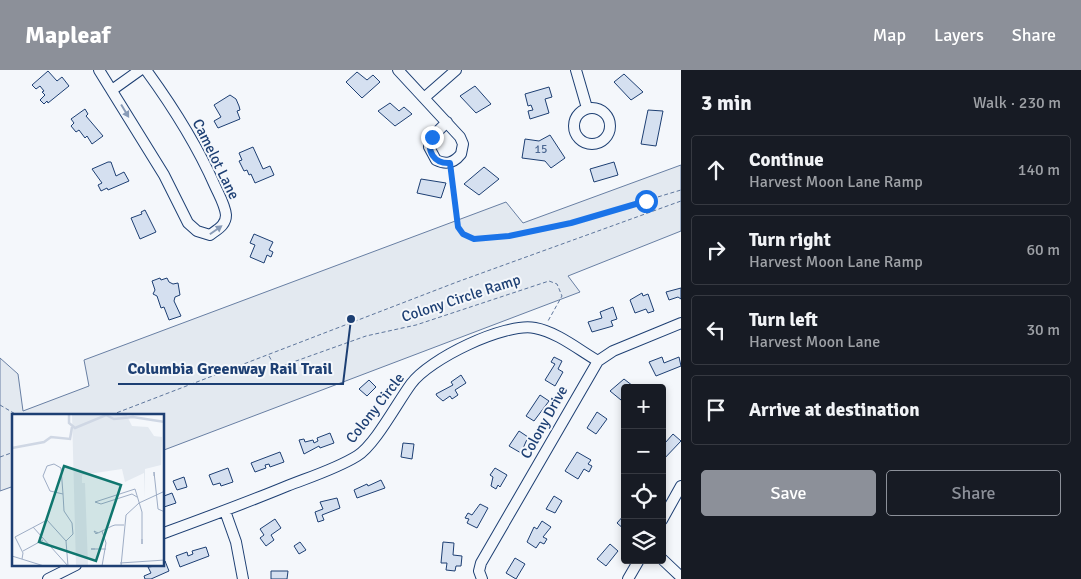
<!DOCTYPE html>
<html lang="en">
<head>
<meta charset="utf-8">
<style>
  :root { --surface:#171b24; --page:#242831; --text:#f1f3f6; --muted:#9ea1a6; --line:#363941; --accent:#8c9099 }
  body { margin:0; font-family:Signika,sans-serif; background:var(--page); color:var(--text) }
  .controls { position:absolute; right:15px; bottom:15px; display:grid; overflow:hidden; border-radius:5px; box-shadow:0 2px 8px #0003 }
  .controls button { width:45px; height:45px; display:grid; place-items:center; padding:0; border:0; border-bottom:1px solid var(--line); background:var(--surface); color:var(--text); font:25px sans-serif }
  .stop { position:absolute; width:15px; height:15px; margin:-11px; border:4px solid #1a73e8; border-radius:50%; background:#fff }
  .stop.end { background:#1a73e8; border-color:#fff; box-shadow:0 1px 5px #0008 }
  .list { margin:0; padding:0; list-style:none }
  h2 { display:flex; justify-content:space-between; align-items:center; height:65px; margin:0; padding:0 20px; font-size:21px }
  h2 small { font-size:16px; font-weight:400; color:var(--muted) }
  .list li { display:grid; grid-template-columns:32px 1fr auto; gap:15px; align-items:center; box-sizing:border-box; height:70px; margin:0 10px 10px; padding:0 10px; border:1px solid var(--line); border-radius:5px }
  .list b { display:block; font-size:19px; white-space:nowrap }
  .list p { margin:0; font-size:16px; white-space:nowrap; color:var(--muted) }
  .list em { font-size:16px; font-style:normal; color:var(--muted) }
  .actions { display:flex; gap:10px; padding:15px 20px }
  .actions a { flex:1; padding:11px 0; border:1px solid var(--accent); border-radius:5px; text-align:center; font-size:18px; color:var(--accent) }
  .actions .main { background:var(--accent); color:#fff }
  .icon { flex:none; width:28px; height:28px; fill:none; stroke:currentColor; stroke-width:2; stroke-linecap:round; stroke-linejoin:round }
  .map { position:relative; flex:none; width:681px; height:509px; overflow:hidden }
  header { display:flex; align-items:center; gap:30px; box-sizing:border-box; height:70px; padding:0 25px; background:var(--accent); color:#fff }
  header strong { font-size:24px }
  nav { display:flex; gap:28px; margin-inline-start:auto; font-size:18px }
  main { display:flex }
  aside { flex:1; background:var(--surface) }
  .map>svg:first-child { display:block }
  .green { fill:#e3e9f0; stroke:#687fa3 }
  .building { fill:#d5e0f0; stroke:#1d3f73 }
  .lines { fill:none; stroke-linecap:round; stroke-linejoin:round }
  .minor-casing { stroke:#1d3f73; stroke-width:12 }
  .path { stroke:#5e769c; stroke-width:1; stroke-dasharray:4 2.5; stroke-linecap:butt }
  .minor { stroke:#f4f7fb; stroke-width:10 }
  .oneway { fill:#889bb7 }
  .route { stroke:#1a73e8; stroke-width:6 }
  .labels { text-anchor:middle; stroke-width:4; stroke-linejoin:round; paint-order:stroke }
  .number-label { font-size:12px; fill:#4b6792 }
  .street-label { font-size:15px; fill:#1d3f73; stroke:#f4f7fb }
  .inset-river { fill:none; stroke:#cfd7e4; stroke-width:2.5 }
  .inset-road { fill:none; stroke:#9eadc5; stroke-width:1 }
  .view { fill:#0f766e; fill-opacity:0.15; stroke:#0f766e; stroke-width:2.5 }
  .inset-edge { fill:none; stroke:#1d3f73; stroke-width:2.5 }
  .leader { fill:none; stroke:#1d3f73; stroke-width:2 }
  .callout-dot { fill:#1d3f73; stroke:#f4f7fb; stroke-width:2 }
  .callout-label { font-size:16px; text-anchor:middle; font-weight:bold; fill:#1d3f73; stroke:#f4f7fb; stroke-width:4; stroke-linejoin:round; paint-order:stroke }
</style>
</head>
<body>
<header>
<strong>Mapleaf</strong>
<nav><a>Map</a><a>Layers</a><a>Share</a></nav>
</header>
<main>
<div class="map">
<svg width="681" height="509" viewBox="0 0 681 509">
  <rect width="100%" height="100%" fill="#f4f7fb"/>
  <path class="green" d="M681,95v66l-113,45 12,16 -416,158v-35h-150v71l-14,5v-133l18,16 5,37 66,-25 -5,-26 422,-158 17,21z"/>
  <path class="building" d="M48,1l9,10 5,-4 7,9 -21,17 -1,-2 -3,3 -4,-4 5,-5 -3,-3 2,-1 -4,-5 -4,3 -4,-4z
    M357,2l10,8 6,-5 7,7 -18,16 -16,-16z
    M624,4l19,18 -12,8 -17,-18z
    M475,16l16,18 -15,9 -16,-17z
    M549,17l3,10 -7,2 4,14 -19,6 -2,-8 5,-1 -2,-5 -3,1 -3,-12z
    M230,25l6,4 3,7 1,4 -3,1 3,8 -22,9 -4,-7 7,-4 -7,-12z
    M390,33l9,8 5,-4 8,7 -17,12 -17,-15z
    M85,39l3,5 -2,2 17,20 -11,8 -5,-8 -2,2 -6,-8 -3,2 -5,-6 3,-3 -3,-4z
    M648,40l15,1 -7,35 -15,-2z
    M550,65l15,23 -14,10 -6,-7 -23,-3 3,-19 14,2z
    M253,77l10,22 7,-3 4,9 -19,8 -4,-9 -2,1 -2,-5 -3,1 -5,-10 3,-1 -3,-7z
    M108,92h3l5,14 8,-4 5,9 -21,9 -1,-2 -6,3 -3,-6 4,-2 -10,-14z
    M614,92l4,13 -24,7 -4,-13z
    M484,97l15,12 -20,16 -15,-11z
    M421,109l25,4 -5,15 -24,-5z
    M145,140l11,22 -16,7 -9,-21 11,-4 -1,-2z
    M254,164l19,8 -4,8 4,2 -2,5 -4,-2 -3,8 -14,-6 5,-12 -5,-2z
    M160,208l1,2 6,-2 2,4 4,2 5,-1 2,12 -5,2 -1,4 7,15 -12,4 -5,-13 -3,1 -4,-12 -4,-2 2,-4 -3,-9z
    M681,218v11l-3,-2 -9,3 -3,-8z
    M642,223l1,3 5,-2 6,17 -6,2 -2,-4 -11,4 -5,-13z
    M613,237l4,12 -6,2 2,5 -21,6 -4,-10 14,-4 -2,-6z
    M554,287l8,4 -4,8 5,3 -8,14 -10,-6 10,-16 -4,-2z
    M662,287l2,6 15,-6 2,9 -25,10 -7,-14z
    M461,305l5,8 -11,7 3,5 -6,4 -2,-3 -7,5 -6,-5 -1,-2 17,-9 -2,-3z
    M624,309l9,7 -8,2v8l-4,4 -11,-9z
    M369,310l7,7 -9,9 -8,-7z
    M540,325l9,6 -15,20 -8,-5z
    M597,342l10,7 -11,15 -9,-6z
    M519,361l9,6 -7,16 -12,-7z
    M330,363l4,10 -14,5 -1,-2 -15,8 -5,-14 5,-1 1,3 8,-2 1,3 4,-2 -1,-3z
    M673,364l8,7 -19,20v-20l3,2z
    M403,373l11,1 -2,15 -11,-2z
    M280,382l4,10 -14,5 -1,-3 -4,1 1,3 -11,4 -4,-9z
    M577,382l14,8 -3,4 4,2 -3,6 -5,-3 -6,10 -13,-8z
    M228,398l5,14 -12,4 -1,-3 -7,2 -4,-10z
    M495,398l12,7 -7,12 -2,-2 -2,4 -5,-3 2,-9 -3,-2z
    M184,407l3,10 -10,3 -4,-9z
    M381,410l4,8 -28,10 -3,-8 13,-6 1,2z
    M172,423l4,10 -12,4v-11z
    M554,426l8,5 -7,12 -9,-4z
    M337,428l3,10 -18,7 2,5 -6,2 -3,-10 8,-3 -3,-7z
    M480,434l8,4 -11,20 -10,-5 2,-4 -4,-1 3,-5 4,2z
    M625,444v16l-8,-7z
    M275,449l6,9 -10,7 3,5 -8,6 -6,-8 4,-3 -4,-6z
    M542,451l9,6 -8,10 4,2 -3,5 -4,-2 -4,6 -9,-6 7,-15 3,2z
    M300,472l6,8 -7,4 -5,-8z
    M443,472l11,1 -1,12 9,1 -1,10h-5l-1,5 -9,-1 1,-7h-6z
    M610,474l8,7 -12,15 -9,-7z
    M206,477l3,9 -29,11 -4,-11 11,-4 1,4 5,-2 -1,-3z
    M515,488l10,6 -9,15 -10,-6z
    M165,491l4,10 -18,8h-6l-1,-3 7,-3 -3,-6 16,-2z
    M271,501h17l-1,8h-16z"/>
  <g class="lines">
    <defs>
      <path id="minor" d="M99,0l65,105 24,48 9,8 13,4c8,-6 16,-10 16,-20 -1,-10 -7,-20 -11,-29 -18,-41 -42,-79 -69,-116
        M398,0l62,67 3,7 -2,10c-7,9 -15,11 -25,6l-7,-13 3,-10 15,-15
        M576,0l11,38
        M112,20l28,-20
        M424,28l32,-28
        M574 56a18 18 0 1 1 36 0a18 18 0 1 1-36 0Z
        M225,441l11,31 7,37
        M662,450l19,-34
        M164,463c41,-15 82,-30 123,-47 23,-9 49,-17 70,-30 18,-11 40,-53 54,-72 18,-25 94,-62 124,-56 22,4 44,22 63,33
        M662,489l19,18
        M48,509l28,-14
        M482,509l-3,-8 2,-8 117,-202 15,-10 68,-28
        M628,509l11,-19"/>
    </defs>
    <use href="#minor" class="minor-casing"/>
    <path class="path" d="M450,101l8,56 5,7 11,5 35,-3 62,-13 110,-33
      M269,286l5,9 8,1 84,-30 50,-11 133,-44 8,3 5,12 -14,25
      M0,335l17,10
      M111,345l346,-133 224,-81
      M0,387l14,-5"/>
    <use href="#minor" class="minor"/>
  </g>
  <defs><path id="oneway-solid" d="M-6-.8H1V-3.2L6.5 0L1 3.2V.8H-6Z" transform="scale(1.25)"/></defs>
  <g class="oneway">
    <use href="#oneway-solid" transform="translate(125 41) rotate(59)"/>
    <use href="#oneway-solid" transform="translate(216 160) rotate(-35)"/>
  </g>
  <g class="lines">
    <path class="route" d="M432,67c-6,14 2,27 18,26l8,64 5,7 11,5 35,-3 62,-13 75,-22"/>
  </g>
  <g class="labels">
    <g class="number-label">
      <text x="541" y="83">15</text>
    </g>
    <g class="street-label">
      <text transform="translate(216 89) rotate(64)" y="5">Camelot Lane</text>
      <text transform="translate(461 228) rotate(-18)" y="5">Colony Circle Ramp</text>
      <text transform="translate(375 338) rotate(-52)" y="5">Colony Circle</text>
      <text transform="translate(544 352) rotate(-61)" y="5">Colony Drive</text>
    </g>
  </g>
  <g transform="translate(12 344)">
    <rect width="152" height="152" fill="#f4f7fb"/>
    <path d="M60,0h54l6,12 16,1 6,9 8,1 -1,28 -16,4v30l-1,-26 -19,9 -3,-13 -40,6v8h3l3,83h-12z" fill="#e3e9f0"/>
    <path class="inset-river" d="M57,0v9l6,5 31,-13 8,4 19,-2 32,5M0,34l32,-6 7,-5 19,2 2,-12"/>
    <path class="inset-road" d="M142,62v-4l4,37 7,3M51,80l-2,-26 -7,-4 -7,2 -4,10 7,15 13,3 1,17 8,12 1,11 -7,7M125,83l-5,-3 -31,10 -6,-2 40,-13 7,23v32v-5M21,113l35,39M90,117l4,12 -4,23M86,119l-4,-2 2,3 1,-1h1l14,-7 3,-1h9M83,135h-4h15M11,137l20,-11M0,142l32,10M10,145l1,-6 -8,-16 32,-17 19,21 2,25M108,149l45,-3M109,152l5,-51 13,-12 26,-12"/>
    <path class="view" d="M52,52l57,19 -25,76 -57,-19z"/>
    <rect width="152" height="152" class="inset-edge"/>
  </g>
  <path class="leader" d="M351 249L343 314H118"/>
  <circle class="callout-dot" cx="351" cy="249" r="5"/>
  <g class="callout-label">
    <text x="230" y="304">Columbia Greenway Rail Trail</text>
  </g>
</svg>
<div class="controls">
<button>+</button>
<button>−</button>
<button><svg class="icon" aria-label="locate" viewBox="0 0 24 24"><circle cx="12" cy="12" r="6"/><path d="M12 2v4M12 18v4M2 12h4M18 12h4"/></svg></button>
<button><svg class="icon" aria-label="layers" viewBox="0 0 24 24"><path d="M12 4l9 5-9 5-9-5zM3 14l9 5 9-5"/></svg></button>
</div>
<div class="stop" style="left:646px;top:131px"></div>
<div class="stop end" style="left:432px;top:67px"></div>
</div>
<aside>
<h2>3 min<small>Walk · 230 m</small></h2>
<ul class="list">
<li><svg class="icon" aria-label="ahead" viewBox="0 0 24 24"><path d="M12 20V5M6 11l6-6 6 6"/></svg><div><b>Continue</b><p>Harvest Moon Lane Ramp</p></div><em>140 m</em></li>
<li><svg class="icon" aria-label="right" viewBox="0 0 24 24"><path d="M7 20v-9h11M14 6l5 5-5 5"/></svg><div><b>Turn right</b><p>Harvest Moon Lane Ramp</p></div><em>60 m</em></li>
<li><svg class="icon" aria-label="left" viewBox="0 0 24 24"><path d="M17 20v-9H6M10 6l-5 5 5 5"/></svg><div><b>Turn left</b><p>Harvest Moon Lane</p></div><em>30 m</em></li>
<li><svg class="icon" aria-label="arrive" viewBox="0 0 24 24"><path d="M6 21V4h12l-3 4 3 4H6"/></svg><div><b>Arrive at destination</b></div></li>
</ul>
<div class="actions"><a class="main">Save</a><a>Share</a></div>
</aside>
</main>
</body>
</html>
